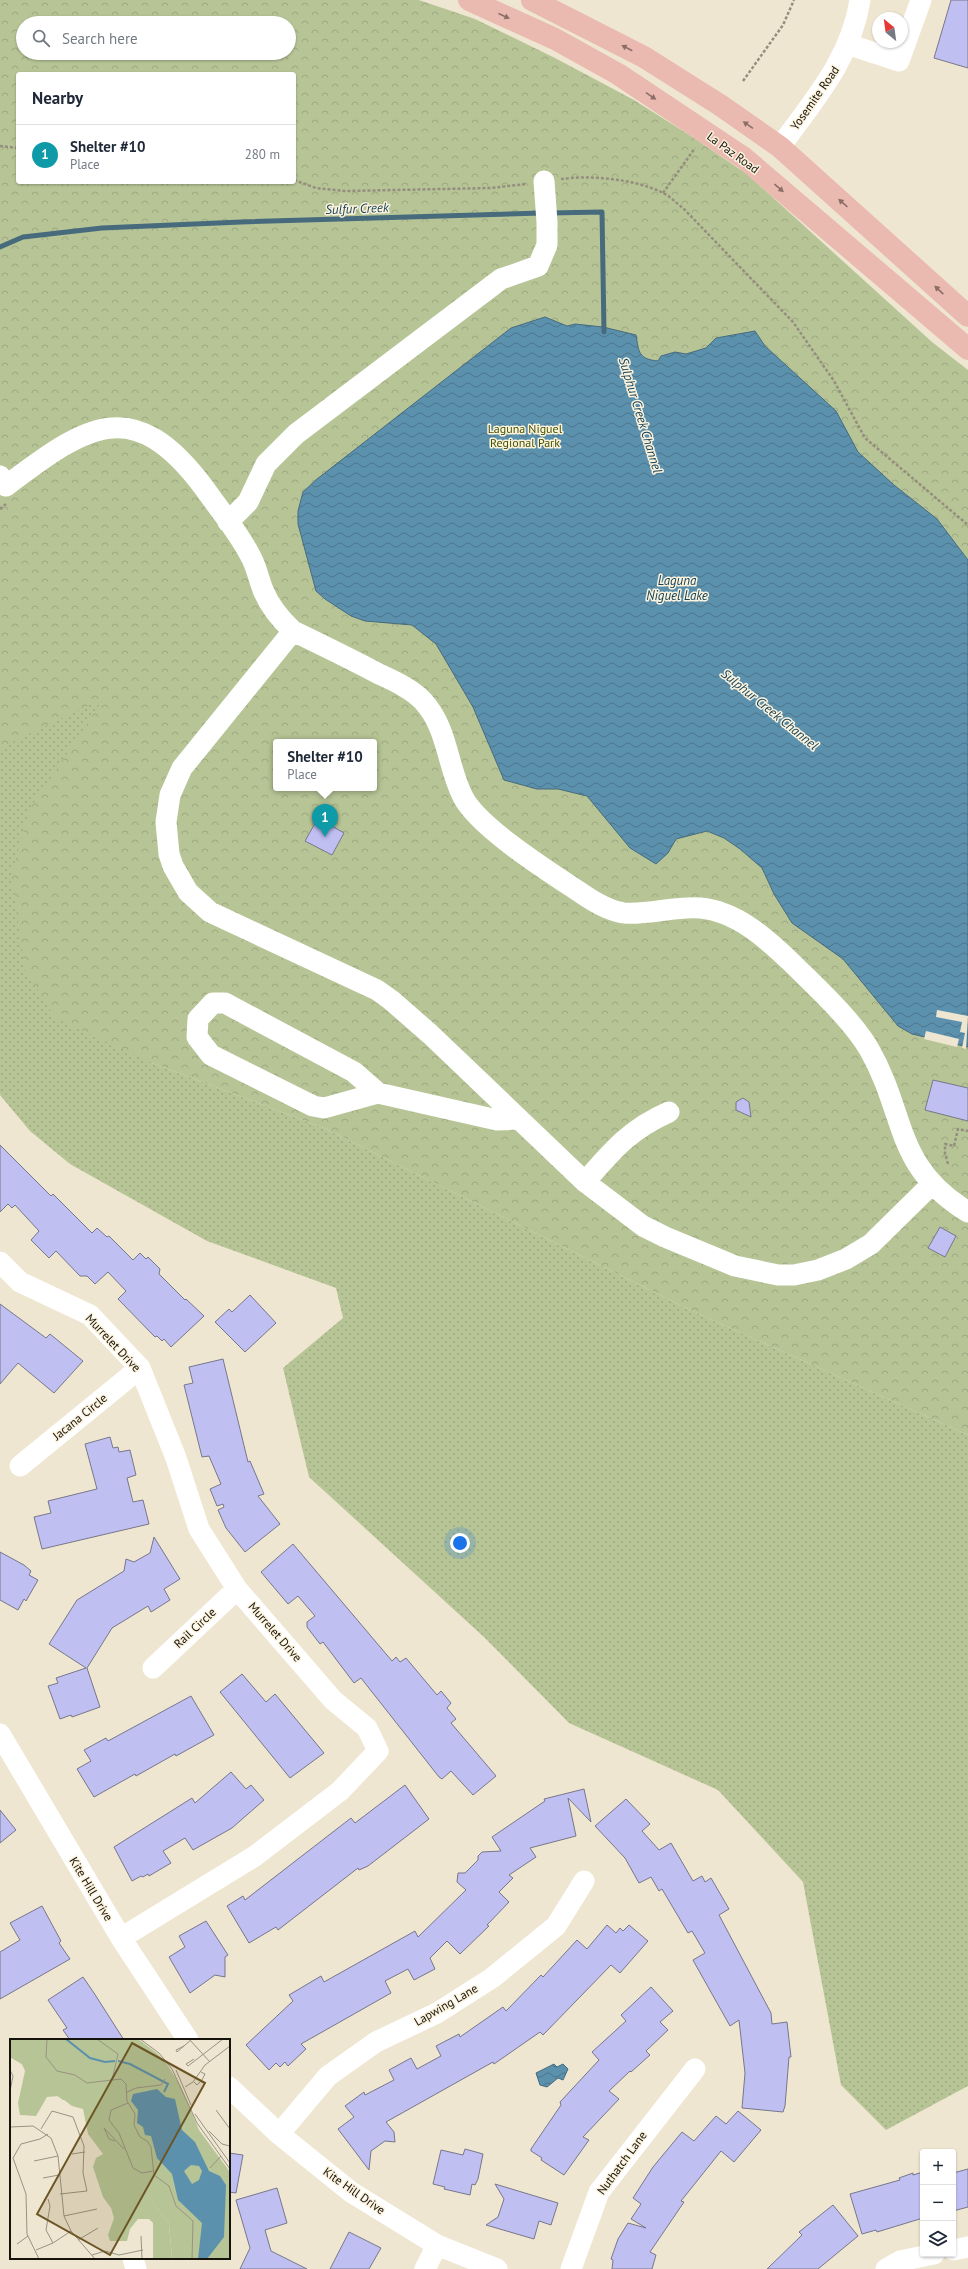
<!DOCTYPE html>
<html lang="en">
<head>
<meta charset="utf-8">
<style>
  :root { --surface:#fff; --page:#f6f6f7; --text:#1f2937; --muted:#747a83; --line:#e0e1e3; --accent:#6b5524 }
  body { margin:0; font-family:"PT Sans",sans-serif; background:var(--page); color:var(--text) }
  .controls { position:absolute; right:12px; bottom:12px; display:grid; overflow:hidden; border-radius:4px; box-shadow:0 1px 3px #0004 }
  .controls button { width:36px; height:36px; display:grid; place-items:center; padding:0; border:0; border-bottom:1px solid var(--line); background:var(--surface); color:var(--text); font:20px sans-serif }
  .compass { position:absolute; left:872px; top:12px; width:36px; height:36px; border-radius:50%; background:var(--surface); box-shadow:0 1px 3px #0004; rotate:331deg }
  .you { position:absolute; left:460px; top:1543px; width:14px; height:14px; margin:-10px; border:3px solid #fff; border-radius:50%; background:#1a73e8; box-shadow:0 0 0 6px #1a73e833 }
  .badge { display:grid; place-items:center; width:26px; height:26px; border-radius:50%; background:var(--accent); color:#fff; font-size:13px; font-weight:700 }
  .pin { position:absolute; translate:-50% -33px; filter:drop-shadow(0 1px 2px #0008) }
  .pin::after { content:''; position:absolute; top:21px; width:14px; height:12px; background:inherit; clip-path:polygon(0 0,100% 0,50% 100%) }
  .popup { position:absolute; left:273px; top:739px; width:104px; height:52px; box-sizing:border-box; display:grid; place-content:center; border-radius:4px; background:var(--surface); filter:drop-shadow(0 1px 3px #0005); font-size:13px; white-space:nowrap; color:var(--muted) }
  .popup b { font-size:15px; color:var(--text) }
  .popup::after { content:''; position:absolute; left:50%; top:100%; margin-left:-8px; border:8px solid transparent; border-top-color:var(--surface) }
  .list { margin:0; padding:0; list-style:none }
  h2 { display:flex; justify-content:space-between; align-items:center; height:52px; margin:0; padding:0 16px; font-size:17px }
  h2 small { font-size:13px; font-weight:400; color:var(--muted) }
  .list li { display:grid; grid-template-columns:26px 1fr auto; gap:12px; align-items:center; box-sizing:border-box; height:60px; padding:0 16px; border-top:1px solid var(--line) }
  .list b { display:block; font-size:15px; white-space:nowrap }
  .list p { margin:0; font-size:13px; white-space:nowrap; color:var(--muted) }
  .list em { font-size:13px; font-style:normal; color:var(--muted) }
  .icon { flex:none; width:22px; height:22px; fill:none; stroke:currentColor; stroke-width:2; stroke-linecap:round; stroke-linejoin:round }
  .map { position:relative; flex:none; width:968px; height:2269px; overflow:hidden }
  .search { position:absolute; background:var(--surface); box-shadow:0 1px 3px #0004; left:16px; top:16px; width:280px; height:44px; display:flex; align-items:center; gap:10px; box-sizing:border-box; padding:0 14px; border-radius:22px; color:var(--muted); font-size:15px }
  .panel { position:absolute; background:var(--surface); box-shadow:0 1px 3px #0004; left:16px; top:72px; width:280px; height:112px; border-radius:4px }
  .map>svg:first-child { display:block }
  .grass { fill:url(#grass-dots) }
  .park { fill:url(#park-crowns); fill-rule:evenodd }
  .water { fill:url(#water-waves); stroke:#476b7d }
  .pier { fill:#efe6d1 }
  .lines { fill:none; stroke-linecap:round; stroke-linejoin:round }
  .stream { stroke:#476b7d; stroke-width:5 }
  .building { fill:#c0bff2; stroke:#77778a }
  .path { stroke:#958e7f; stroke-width:2.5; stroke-dasharray:3 2; stroke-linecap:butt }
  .minor { stroke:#fff; stroke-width:21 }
  .major { stroke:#eab9b0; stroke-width:22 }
  .oneway { fill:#8b6e66 }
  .labels { text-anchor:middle; stroke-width:3; stroke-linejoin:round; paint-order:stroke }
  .street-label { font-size:12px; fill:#16130c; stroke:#fcf3de }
  .park-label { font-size:12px; fill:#425300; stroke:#fcf3de }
  .water-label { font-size:13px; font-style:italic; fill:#113f54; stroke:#fcf3de }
  .inset-river { fill:none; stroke:#5c91ae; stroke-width:2 }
  .inset-road { fill:none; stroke:#989282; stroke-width:1 }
  .view { fill:#6b5524; fill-opacity:0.15; stroke:#6b5524; stroke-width:2 }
  .inset-edge { fill:none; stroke:#16130c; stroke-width:2 }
</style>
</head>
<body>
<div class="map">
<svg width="968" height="2269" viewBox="0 0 968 2269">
  <defs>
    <pattern id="grass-dots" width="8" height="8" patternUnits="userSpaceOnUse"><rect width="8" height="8" fill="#b7c596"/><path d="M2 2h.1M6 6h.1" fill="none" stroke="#9da880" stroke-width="1.8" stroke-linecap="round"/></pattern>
    <pattern id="park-crowns" width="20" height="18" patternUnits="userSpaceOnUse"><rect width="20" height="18" fill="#b7c596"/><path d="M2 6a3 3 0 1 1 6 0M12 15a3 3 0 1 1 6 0" fill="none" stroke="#9da880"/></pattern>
    <pattern id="water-waves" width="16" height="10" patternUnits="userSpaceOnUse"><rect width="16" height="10" fill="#5c91ae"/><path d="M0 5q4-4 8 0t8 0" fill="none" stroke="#4b758c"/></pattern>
  </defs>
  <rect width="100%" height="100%" fill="#efe6d1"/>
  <path class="grass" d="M100,484l52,579 172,65 362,180 282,127v651l-82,44 -45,-45 -38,-203 -85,-92 -149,-67 -84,-85 -176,-161 -26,-109 60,-50 -7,-30 -129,-47 -137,-77 -40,-33 -30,-36v-566z"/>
  <path class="park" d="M0,0h419l56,19 80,39 79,42 57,36 56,38 185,168 36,28v1065l-282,-127 -362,-180 -172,-65 -97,-45 -30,-49 -14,-94 19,-66 74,-111 -104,50zM23,23h266v30h-266zM18,74h276v108h-276zM276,742h98v46h-98z"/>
  <path class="water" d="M545,317l22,9 8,-2 28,3 33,8c3,17 2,24 22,26l3,-5 14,-4 11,2 20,-6 10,-10 39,-7 10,15 71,65 22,41 36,33 43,34 31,41v487l-56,-13 -14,-8 -55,-67 -51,-36 -18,-29 -12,-26 -22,-19 -16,-11 -17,-7 -31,8 -8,14 -12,11 -26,-16 -43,-52 -29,-7h-21l-33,-9 -31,-73 -37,-63 -24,-19 -47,-4 -14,-5 -26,-17 -9,-8 -18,-67v-13l5,-19 14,-13 194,-151z
    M554,2064l3,3 6,-3 5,5 -5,11 -5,-2 -11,9 -7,-2 -4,-12z"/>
  <path class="pier" d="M937,1010l31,6 -2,33 -4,-1 3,-15 -5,-1 2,-10 -26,-5z
    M926,1031l33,8 -2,8 -33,-8z"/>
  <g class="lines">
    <path class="stream" d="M550,213l52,-1 2,120
      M0,247l23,-10 79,-9 139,-6 301,-9"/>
  </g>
  <path class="building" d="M951,0h17v68l-34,-10z
    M318,818l26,15 -12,22 -27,-14z
    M933,1080l35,8v33l-43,-11z
    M743,1098l6,4 2,15 -15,-7v-8z
    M0,1145l51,51 2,-2 39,39 5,-5 10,9 2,-1 24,24 7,-7 6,6 2,-2 12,12 -1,5 26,26 1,-1 18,17 -33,31 -7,-8 -2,2 -5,-5 -2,1 -37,-38 8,-8 -18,-19 -13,12 -8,-8h-7l-24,-25 -7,7 -18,-18 8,-9 -24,-26 -3,3 -4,-4 -8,8z
    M940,1227l16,9 -11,21 -17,-9z
    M250,1295l26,28 -31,29 -30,-30 14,-13 3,3z
    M0,1304l46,34 4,-4 33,27 -29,32 -36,-30 -18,21z
    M223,1359l25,103 2,-1 14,33 -6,2 22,28 -35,28 -19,-24 -8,-18 6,-3 -1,-3 -6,2 -7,-17 11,-5 -12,-28 -7,1 -18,-72 9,-2 -4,-16z
    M110,1437l3,11 5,-1 1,5 11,-2 6,25 -9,3 6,24 10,-2 6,24 -107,25 -8,-32 17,-4 -3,-12 49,-12 -12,-45z
    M154,1537l26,42 -16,10 6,11 -19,12 -3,-6 -36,22 -25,40 13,39 -28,10 -1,-2 -11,4 -12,-33 10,-3 -2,-5 30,-10 -37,-24 28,-44 47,-29 2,-12 8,3 16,-9z
    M293,1544l99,117 4,-4 4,5 6,-4 31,37 4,-4 10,12 -4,5 9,11 -5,4 45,53 -23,19 -22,-24 -9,8 -3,-2 -78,-99 -7,5 -31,-41 -3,2 -13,-17v-5l8,-6 -17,-20 -10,8 -27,-32z
    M0,1552l24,13 7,6 -2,4 9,5 -12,21 -2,-2 -6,11 -18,-10z
    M242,1674l24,28 9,-8 49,59 -34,25 -70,-86z
    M191,1696l23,39 -38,21 -1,-2 -39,22 -1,-2 -41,23 -17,-28 14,-8 -7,-11 22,-12 2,3z
    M231,1772l15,17 5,-4 13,15 -32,28 -39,22 -8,-12 -22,13 8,12 -22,13 -1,-2 -5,3 -2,-1 -9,5 -18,-34 78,-49 3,5z
    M405,1785l24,34 -61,47 -9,4 -1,-2 -80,62 -2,-3 -27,16 -22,-37 16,-10 2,4 106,-82 4,5z
    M584,1789l7,33 -23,-24 8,38 -46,12 6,9 -27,18 4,3 -14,14 10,10 -22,23 2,1 -29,28 -13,-13 -17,17 5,11 -2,1 -19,10 -6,-11 -23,12 6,12 -90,51 5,5 -18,17 -3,-4 -5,5 -4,-4 -7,7 -23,-25 47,-44 -4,-6 32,-19 3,6 91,-51 3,6 48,-47 -9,-8 1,-9h7l13,-13v-4l4,-4 19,-1 -9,-14 53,-36 -1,-2z
    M626,1799l24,25 -8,7 17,19 12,-7 22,38 9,-5 3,6 6,-4 18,31 -10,6 52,98 1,11 15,-2 4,35h-2l-4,49 -2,6 -41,-4 3,-35 -6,-53 -9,6 -36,-64 -1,-2 12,-7 -13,-22 -4,2 -26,-44 -3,2 -8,-14 -12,6 -14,-25 -30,-32z
    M0,1810l16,20 -16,13z
    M42,1906l19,35 -2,2 11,16 -70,40v-47l20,-12 -10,-17z
    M206,1921l22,34 -3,2v20l-10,-2 -25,18 -21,-36 16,-10 -6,-11z
    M607,1925l9,8 4,-5 3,3 6,-6 19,16 -28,32 -9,-8 -68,70 -3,-3 -46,32 -1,-2 -107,60 8,10 1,10 -10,-1 -14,10 -2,19 -31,-41 16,-12 -9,-11 19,-14 1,3 29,-15 -5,-10 22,-12 6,11 24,-13 -5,-10 23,-12 1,3 43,-30 3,4 35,-36 2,2 34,-37 10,9z
    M83,1977l11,16 30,47h-54l-7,-10 4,-2 -19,-28z
    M651,1987l22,24 -13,11 8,8 -22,21 4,4 -19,17 -1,-1 -21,20 10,8 -36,38 6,3 -25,35 -23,-15 1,-2 -11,-7v-2l30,-44 -1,-3 39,-42 -7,-8 34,-31 -5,-6z
    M738,2111l23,19 -27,32 -13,-11 -40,50 3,1 -34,50 6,3 -4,14h-40l1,-9 -2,-1 7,-20 10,-16 18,5 -15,-9 10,-15 -8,-6 20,-31 29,-35 12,9 22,-25 10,8z
    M465,2149l18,5 -5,25 -3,6 -3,-1 -2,11 -26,-6 1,-2 -12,-3 8,-34 22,5z
    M229,2153l14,2 -7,38 -7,-1z
    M968,2169v38l-15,4v-38z
    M923,2172v46l-46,14 -1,-2 -14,4 -12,-40 50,-14 -1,-2 14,-5v2z
    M495,2184l63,19 -7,22 -12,-4 -5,18 -48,-14 12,-8 6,-18z
    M277,2188l10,35 -22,7 6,21 36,18h-67l10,-21 -14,-48z
    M833,2205l25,31 -40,33h-51l35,-34 -3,-3z
    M349,2232l32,16 -12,21h-39z"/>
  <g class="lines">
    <path class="path" d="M743,81l40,-56 11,-25
      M0,146l18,2
      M561,179c29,-4 75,0 102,14 7,3 13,10 20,15l110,114 41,59 31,57 103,87
      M294,180l22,8 30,3 145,-3 35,-4
      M663,193l32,-45
      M0,509l6,-5
      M948,1164l-3,-10v-10l9,2 4,-17 10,2"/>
    <path class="minor" d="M847,44l52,17 22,-61
      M780,147c33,-46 71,-88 80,-147
      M0,476l6,10c81,-61 127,-94 199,3 16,23 35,45 47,70 5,10 7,21 11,31 7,17 17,29 30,41 29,14 58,28 86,43 15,7 33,15 44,27 25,27 24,65 40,96 16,31 88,76 118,96 13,9 28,18 43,20 25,2 51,-7 76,-5 37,3 68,32 93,56 24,24 59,56 76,85 38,66 24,117 99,163
      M228,522l20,-20 18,-38 30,-30 205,-155 37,-13 9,-21v-23l-3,-41
      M293,631l-111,137 -12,27 -4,27 3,32 4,12 15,26 22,20 167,78 14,10 39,34 155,148 58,44 22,11 70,29 43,9h16l24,-5 28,-11 25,-15 61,-60
      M378,1093l-54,15 -11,-2 -102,-51 -14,-18 1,-18 15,-16h12l129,69 24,21 119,27 21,-1
      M585,1182c27,-31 45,-53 84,-70
      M0,1262l20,20 70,33 50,53 36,90 23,71 38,60 96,111 34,28 11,23 -38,40 -85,65 -134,82
      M20,1466l120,-98
      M153,1668l84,-79
      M0,1734l121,204 67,102
      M229,2087l50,47 72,58 86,53 60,24
      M279,2134l49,-58 48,-34 61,-29 55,-35 64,-52 28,-45
      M953,2250l15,-3
      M133,2258l3,11
      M425,2269l12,-24
      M571,2269l28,-77 96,-123
      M886,2269l14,-8 34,-7"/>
    <path class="major" d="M469,0l86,39 63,35 126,84 224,191
      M532,0l112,57 76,48 60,42 188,169"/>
  </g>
  <defs><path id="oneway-solid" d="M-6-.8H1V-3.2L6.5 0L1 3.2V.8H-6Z"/></defs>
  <g class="oneway">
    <use href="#oneway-solid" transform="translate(504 16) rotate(24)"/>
    <use href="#oneway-solid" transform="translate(627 48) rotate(-152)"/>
    <use href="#oneway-solid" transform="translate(651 96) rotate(34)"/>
    <use href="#oneway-solid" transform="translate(748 125) rotate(-145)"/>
    <use href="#oneway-solid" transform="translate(779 188) rotate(41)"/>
    <use href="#oneway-solid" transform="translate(843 203) rotate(-138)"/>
    <use href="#oneway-solid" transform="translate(939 290) rotate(-137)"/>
  </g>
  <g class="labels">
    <g class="street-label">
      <text transform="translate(815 98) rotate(-55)" y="4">Yosemite Road</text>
      <text transform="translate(733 153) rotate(36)" y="4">La Paz Road</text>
      <text transform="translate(113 1343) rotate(47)" y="4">Murrelet Drive</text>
      <text transform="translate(80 1417) rotate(-39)" y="4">Jacana Circle</text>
      <text transform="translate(195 1628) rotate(-43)" y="4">Rail Circle</text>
      <text transform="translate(275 1632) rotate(49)" y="4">Murrelet Drive</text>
      <text transform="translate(91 1889) rotate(59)" y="4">Kite Hill Drive</text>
      <text transform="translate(446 2005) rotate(-30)" y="4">Lapwing Lane</text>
      <text transform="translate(622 2163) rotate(-54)" y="4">Nuthatch Lane</text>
      <text transform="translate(354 2191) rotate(35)" y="4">Kite Hill Drive</text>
    </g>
    <g class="park-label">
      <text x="525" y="433">Laguna Niguel<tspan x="525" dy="14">Regional Park</tspan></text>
    </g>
    <g class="water-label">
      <text transform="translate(357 208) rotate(-2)" y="5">Sulfur Creek</text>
      <text transform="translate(641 415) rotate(73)" y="5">Sulphur Creek Channel</text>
      <text x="677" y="585">Laguna<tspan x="677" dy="15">Niguel Lake</tspan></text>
      <text transform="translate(770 709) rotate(39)" y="5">Sulphur Creek Channel</text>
    </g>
  </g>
  <g transform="translate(10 2039)">
    <rect width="220" height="220" fill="#efe6d1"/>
    <path d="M0,0l109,44 -20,46 70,95 3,35h-19v-36l-4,-4h-11l-8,10 -3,12h-17l-2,-6 6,-17 -3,-10 -8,-11 -10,-30 3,-9 7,-4 -15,-20 -5,-25 -11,-3 -13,-10 -12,1 -11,19 -16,-1 -2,-12 7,-32 -3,-7 -12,-7z" fill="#b7c596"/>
    <path d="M0,0h128l19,14 10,11 14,23 18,43 31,42 -1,87h-57l-3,-35 -76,-102 3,-13 14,-9h-47l-35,-25 -6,-11 -12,-7z" fill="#b7c596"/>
    <path d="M147,50l9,8 9,2 7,31 13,12 14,29 11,5 6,9 -2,52 -17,22h-9l4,-36 -24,-23 -6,-26 -15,-16 -6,-22 -6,-1 -2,-8 -6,-4 1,-13 -7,-9 2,-7zM181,126l8,1 3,5 -3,9 -7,4 -8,-13z" fill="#5c91ae" fill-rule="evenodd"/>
    <path class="inset-river" d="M56,0l24,19 15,4 10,-1M108,22l12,3 38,20 -4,8"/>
    <path class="inset-road" d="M37,0l-1,18 11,14 18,4 12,8 25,-3M87,0l21,15 -6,26 9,-1 5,5 1,17 8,13 -1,11 6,12 7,4 4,6 3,28 15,11 7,20 17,15 -1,38M130,0l19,14 13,16 25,54 33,46M179,0l21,23M174,7l-8,4 1,2 15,-13M184,20l-8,5 2,2 35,-27M0,31l3,6 -3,15M166,31l15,35M184,43l3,3 5,-5 3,-6 -4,-2M175,48l8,-5 12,-17 25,-19M117,53l9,-4 25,-3 4,-6M118,64l-17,7 -2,10 10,13 14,35 9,5 11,-2M206,71l14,19M185,75l35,49M0,88l23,-1 18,12 7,18 6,60 7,15 24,28M31,90l11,-18 21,6 11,29 -1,27 4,18 -27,3M199,92l13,13 8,2M105,102l-6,-2 -5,-11 20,21M62,115l13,-2M24,122l24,-5M200,129l11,-12M33,139l16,-3M38,160l2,7 -4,24 7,13M54,177l33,-7M131,197l1,23M68,201l20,-12M7,205l11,-8M26,211l17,-7 18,-12M82,216l13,-4 14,4 24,-5M29,220l-12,-25 -1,-40 -13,-36 8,-14 19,-5 8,-5"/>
    <path class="view" d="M122,4l73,40 -95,172 -73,-41z"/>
    <rect width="220" height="220" class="inset-edge"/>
  </g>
</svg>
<div class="controls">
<button>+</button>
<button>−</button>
<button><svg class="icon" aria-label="layers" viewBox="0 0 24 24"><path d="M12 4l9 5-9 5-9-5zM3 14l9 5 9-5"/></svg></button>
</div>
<svg class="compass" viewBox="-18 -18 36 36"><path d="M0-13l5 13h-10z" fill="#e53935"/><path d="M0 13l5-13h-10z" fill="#747a83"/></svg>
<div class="you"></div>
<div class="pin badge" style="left:325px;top:837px;background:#0f9aa8">1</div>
<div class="popup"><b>Shelter #10</b>Place</div>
<div class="search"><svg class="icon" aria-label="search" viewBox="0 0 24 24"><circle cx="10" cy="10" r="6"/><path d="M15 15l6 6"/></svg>Search here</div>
<section class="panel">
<h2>Nearby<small></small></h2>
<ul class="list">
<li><span class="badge" style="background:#0f9aa8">1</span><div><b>Shelter #10</b><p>Place</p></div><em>280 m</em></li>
</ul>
</section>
</div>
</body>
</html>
